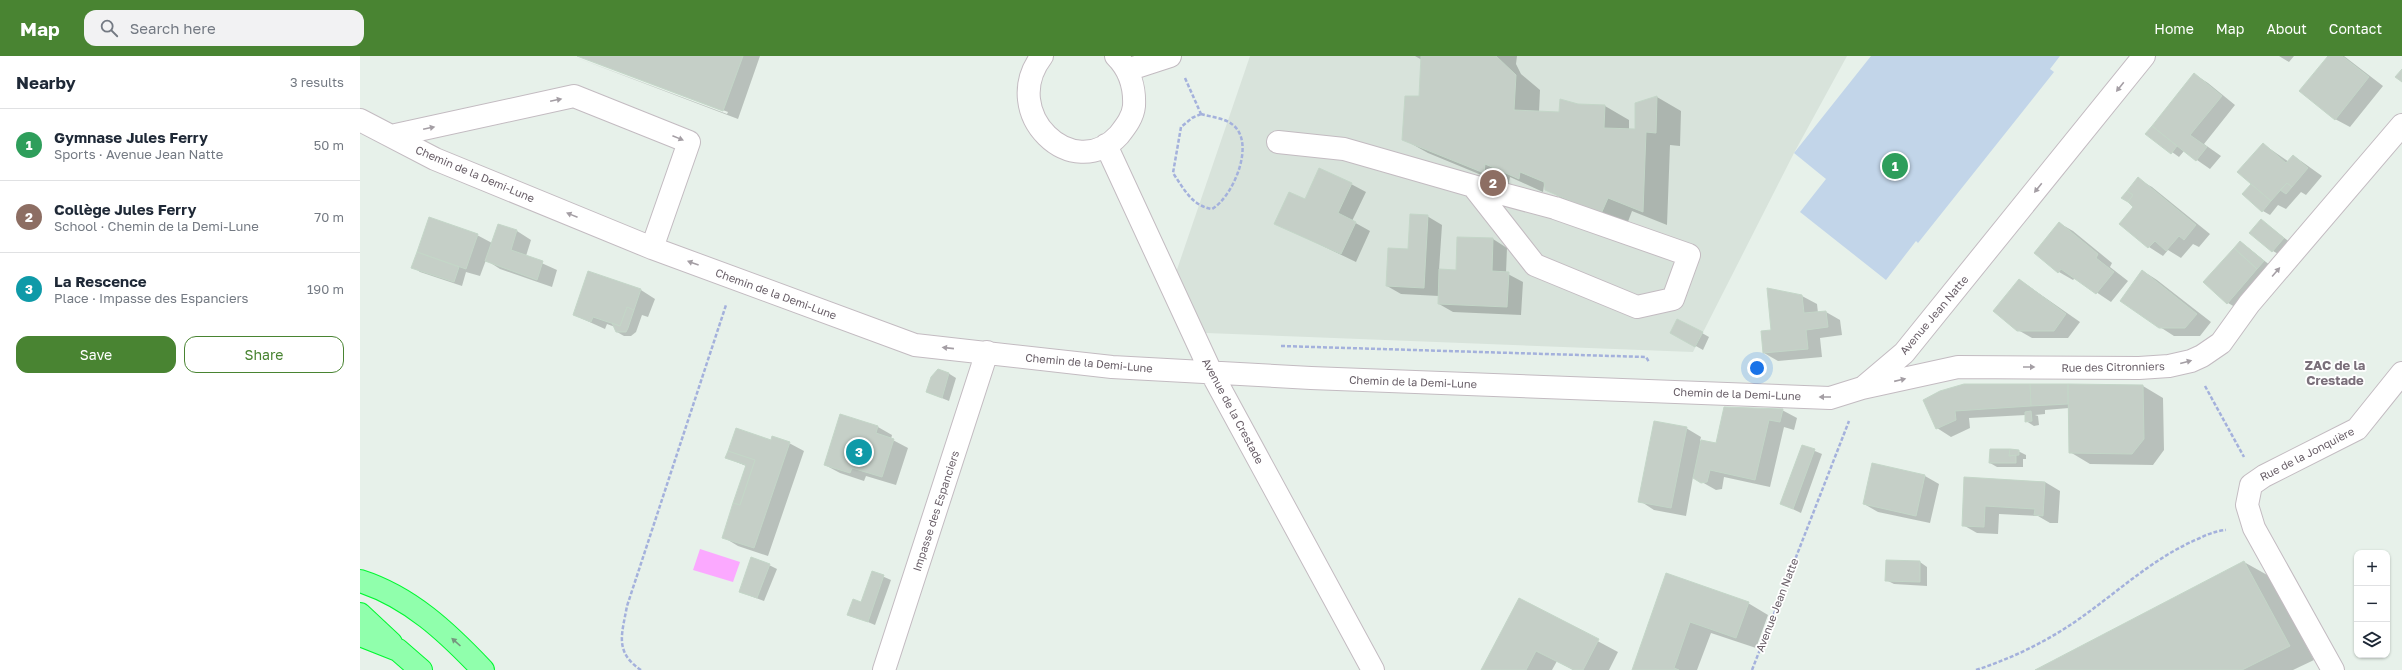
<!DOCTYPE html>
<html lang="en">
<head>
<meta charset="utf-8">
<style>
  :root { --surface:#fff; --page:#f2f2f3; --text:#1f2937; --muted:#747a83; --line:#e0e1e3; --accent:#498432 }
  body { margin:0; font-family:"Golos Text",sans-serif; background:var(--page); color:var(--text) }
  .controls { position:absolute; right:12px; bottom:12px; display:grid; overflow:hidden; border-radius:8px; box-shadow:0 1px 3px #0004 }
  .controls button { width:36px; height:36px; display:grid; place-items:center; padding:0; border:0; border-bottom:1px solid var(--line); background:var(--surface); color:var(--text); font:20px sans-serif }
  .you { position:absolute; left:1397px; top:312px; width:14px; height:14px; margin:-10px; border:3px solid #fff; border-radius:50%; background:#1a73e8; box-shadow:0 0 0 6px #1a73e833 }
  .badge { display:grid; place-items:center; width:26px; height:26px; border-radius:50%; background:var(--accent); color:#fff; font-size:13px; font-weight:700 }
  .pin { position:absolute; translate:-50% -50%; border:2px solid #fff; box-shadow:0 1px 4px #0006 }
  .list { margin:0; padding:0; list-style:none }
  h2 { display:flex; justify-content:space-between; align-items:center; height:52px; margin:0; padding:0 16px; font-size:17px }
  h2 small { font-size:13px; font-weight:400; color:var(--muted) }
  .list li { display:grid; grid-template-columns:26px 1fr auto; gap:12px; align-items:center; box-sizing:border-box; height:72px; padding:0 16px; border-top:1px solid var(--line) }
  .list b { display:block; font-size:15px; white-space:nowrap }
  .list p { margin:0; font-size:13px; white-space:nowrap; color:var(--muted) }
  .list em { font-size:13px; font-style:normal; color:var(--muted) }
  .actions { display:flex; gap:8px; padding:12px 16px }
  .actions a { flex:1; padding:9px 0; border:1px solid var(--accent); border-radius:12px; text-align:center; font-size:14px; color:var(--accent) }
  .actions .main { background:var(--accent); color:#fff }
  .icon { flex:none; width:22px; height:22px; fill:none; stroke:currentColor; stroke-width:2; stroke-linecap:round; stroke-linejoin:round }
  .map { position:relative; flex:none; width:2042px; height:614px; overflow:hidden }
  header { display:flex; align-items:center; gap:24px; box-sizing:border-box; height:56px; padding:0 20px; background:var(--accent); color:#fff }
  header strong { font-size:19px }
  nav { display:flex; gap:22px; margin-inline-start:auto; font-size:14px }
  .search { width:280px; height:36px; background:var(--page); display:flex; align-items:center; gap:10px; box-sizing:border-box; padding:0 14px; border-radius:12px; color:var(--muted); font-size:15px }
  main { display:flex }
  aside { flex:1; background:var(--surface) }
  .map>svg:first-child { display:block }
  .education { fill:#d8e3db }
  .green { fill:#c2d5e9 }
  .water { fill:#fba9ff }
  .shadow { fill:#0003 }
  .building { fill:#c5cfc7; stroke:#c4d6c8 }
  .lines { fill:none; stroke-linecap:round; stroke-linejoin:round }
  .minor-casing { stroke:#c3bbc1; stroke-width:24 }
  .highway-casing { stroke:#00f831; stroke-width:24 }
  .path { stroke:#a4b1dc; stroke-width:2.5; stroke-dasharray:4 2; stroke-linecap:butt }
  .minor { stroke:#fff; stroke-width:22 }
  .highway { stroke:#90ffac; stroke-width:22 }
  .oneway { fill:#a49ea4 }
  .oneway2 { fill:#76967f }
  .labels { text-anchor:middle; stroke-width:3.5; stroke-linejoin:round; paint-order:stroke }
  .street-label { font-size:11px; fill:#685e67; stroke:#fff }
  .quarter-label { font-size:13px; font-weight:bold; fill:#7a6f7a; stroke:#fff }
</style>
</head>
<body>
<header>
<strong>Map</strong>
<div class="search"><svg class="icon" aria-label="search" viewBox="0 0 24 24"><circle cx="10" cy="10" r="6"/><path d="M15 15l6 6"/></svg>Search here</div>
<nav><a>Home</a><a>Map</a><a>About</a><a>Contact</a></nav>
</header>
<main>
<aside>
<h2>Nearby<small>3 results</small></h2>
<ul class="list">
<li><span class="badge" style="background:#2e9e5b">1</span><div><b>Gymnase Jules Ferry</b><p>Sports · Avenue Jean Natte</p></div><em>50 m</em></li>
<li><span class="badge" style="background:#8d6e63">2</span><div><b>Collège Jules Ferry</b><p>School · Chemin de la Demi-Lune</p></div><em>70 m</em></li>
<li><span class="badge" style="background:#0f9aa8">3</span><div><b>La Rescence</b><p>Place · Impasse des Espanciers</p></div><em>190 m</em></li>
</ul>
<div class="actions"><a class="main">Save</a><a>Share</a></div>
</aside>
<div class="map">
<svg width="2042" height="614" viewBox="0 0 2042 614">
  <rect width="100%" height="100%" fill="#e7f1ea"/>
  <path class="education" d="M890,0h597l-53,97 -101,199 -513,-20 -10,-42z"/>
  <path class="green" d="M1511,0h189l-10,13 4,3 -136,171 -2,-2 -30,39 -86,-68 26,-33 -32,-26z"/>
  <path class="water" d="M340,493l40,13 -7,20 -40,-12z"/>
  <path class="shadow" d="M212,0l155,58 1,-2 -148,-56h180l-22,63z
    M1055,0h102l-1,8 5,10 19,16 -1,22 21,1 18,-8 27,1 24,14v10h7v-26l21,-7 24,14 -1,35 -10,-1 -3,80 -35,-14 -6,16 -56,-24 -24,-14v-3l-2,-1 -1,7 -33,-15 -2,9 -80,-33 -25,-14 17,-42 2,-37z
    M1919,0h15l-5,6z
    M1969,0h15l39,30 -33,41 -15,-8z
    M1834,18l14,9 27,22 -31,39 17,12 -11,13 -26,-18 -5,6 -32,-23z
    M1903,88l26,18 5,-6 28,20 -16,19 -5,-3 -15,17 -8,-4 -8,10 -7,-4 -8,-23z
    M1778,123l14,8 58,47 -11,13 -6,-3 -12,14 -13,-8 -5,6 -14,-9 -29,-23 14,-17z
    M991,128l15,8 -14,29 18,10 -14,31 -81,-39 30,-22z
    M1067,160l15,9 -3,45 18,1 1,-33 35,1 14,9 -1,25 17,9 -2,33 -68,-3 -14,-8v-8l-38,-2 -14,-8z
    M70,163l47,16 15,8 6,-18 19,6 14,9 -5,16 31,14 -5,17 -52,-18 -14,-9 -6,16 -14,-4 -4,14 -42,-14 -7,-5z
    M1901,164l30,23 -11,12 -7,-4z
    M1699,167l14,8 39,32 -2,4 18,14 -17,21 -36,-24 -2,2 -14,-8 -24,-19z
    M1881,186l30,24 -29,45 -14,-8 -24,-21z
    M1783,215l14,9 54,42 -11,14h-26l-14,-9z
    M1660,224l60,42 -12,16h-36l-14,-8z
    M281,234l14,9 -7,18 -6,-2 -6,17 -5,4h-7l-7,-4 -2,-5 -8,-3 -2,5 -31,-14z
    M1442,240l15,8 1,9 8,-1 14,8 2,15 -22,3 2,19 -44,4 -14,-8z
    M1311,276l31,1 7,4 -6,13z
    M588,317l8,5 -7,23 -22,-9z
    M1670,329l113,1 20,12 1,52 -11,15 -63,-1 -20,-12 -1,-44 -24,2v4l-10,1 3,1 1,9 -5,1 -8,-5v-6l-57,3 1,10 -19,9 -14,-9 -13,-28z
    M1422,354l15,8 -3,12 -10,-3 -14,60 -46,-10 -2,12 -6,1 -23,-13 -7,39 -32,-6 -14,-9 46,-73 15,9 -1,4 16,4z
    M481,359l37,12 14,8 -1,4 17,9 -12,37 -30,-9 -2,5 -24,-8 -15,-8z
    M429,387l15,8 -36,105 -30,-10 -15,-9 23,-71 -19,-8z
    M1443,390l19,8 -21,59 -19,-9z
    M1658,395l8,4v4h-3v8h-26l-7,-4z
    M1565,420l14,8 -9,39 -52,-11 -14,-8z
    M1605,422l80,4 15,9 -2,32h-8l-12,-7 -39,-2 -1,20 -21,-1 -14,-8z
    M1527,505l33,1 7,5v19l-33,-2 -8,-4z
    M1884,506l25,14 45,84 -21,10h-256z
    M409,509l8,4 -13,32 -24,-9z
    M513,516l18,8 -16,45 -26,-11 13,-11z
    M1307,519l81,28 20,12 -12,33 -45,-15 -14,37h-64z
    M1159,543l99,53 -9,18h-36l-16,-9 -5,9h-70z"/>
  <path class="building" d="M217,0h166l-20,55z
    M1061,0h75l20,19 -2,35 45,2 1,-13 18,5 27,1 -1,23 31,1v-26l22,-7 -1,37 -10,-1 -3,80 -35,-14 -7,16 -56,-24 -1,-8 -24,-10 -1,7 -34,-15 -1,9 -82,-33 3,-44h14z
    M1968,0h14l27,21 -34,43 -36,-29z
    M2042,13v13l-7,-5z
    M1834,17l28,23 -32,39 17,12 -11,14 -44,-35z
    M1792,70l25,20 -6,8 -26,-20z
    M1903,87l23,20 7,-8 15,13 -16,19 -5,-4 -16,18 -34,-29z
    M959,112l33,15 -14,30 18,9 -15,32 -67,-30 15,-32 16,7z
    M1778,121l58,48 -12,15 -5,-4 -13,15 -11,-10 -7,7 -29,-24 14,-17 -5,-5 5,-7 -6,-4z
    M1927,127l5,4 -6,7 -6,-4z
    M1891,128l20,17 -9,11 -20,-18z
    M1767,135l6,4 -5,7 -7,-4z
    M1050,158l18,1 -4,73 -38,-2 2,-38 20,1z
    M69,161l49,17 -12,35 -49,-17z
    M1901,163l23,19 -12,14 -23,-19z
    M1699,166l39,32 -2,4 18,14 -18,22 -35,-25 -3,4 -24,-20z
    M138,168l19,6 -6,20 32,11 -6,19 -52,-19z
    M1097,181l36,1 -1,33 17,1 -2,35 -69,-3 1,-35 17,1z
    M1880,185l24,20 -7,8 -23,-21z
    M1874,192l23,21 -30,35 -24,-22z
    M57,196l42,15 -5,15 -43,-14z
    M1782,214l55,44 -12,14h-26l-39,-27z
    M228,215l53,18 -7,21 -7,-3 -7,19 -27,-9 -2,5 -18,-7z
    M1659,223l47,35 -12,17h-37l-24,-20z
    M1407,232l35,7 2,18 22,-2 2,16 -22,3 2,19 -45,4 -2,-22 10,-1z
    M267,251l7,3 -6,18 -2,4h-10l-4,-9 8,3z
    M1317,263l26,13 -8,15 -25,-14z
    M578,313l11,4 -7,25 -16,-6 5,-15z
    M1604,328h66l1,22 -76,5 1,9 -20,9 -13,-29 17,-9z
    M1670,328h38v20l-37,2z
    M1708,328l75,1 1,54 -12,15 -63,-1z
    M1364,351l59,2 -3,13 -11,-2 -14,60 -45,-10 -3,12 -6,1 -8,-5 8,-38 15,3z
    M1671,355l1,10 -7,1v-10z
    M480,358l38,12 -2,7 18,6 -12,38 -30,-9 -2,5 -26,-8z
    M1294,365l33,6 -16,81 -33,-6z
    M376,372l35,12 1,-4 18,6 -36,106 -32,-10 11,-35 7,2 15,-45 -27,-9z
    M1442,389l13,4 -22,60 -13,-5z
    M1630,393h20l-1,7 7,-1v8h-27z
    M1650,393l9,1v5l-10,1z
    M368,395l27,9 -15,45 -7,-2 13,-38 -21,-7z
    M1512,407l53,12 -9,41 -53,-12z
    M1604,421l81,5 -2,34 -9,-1 1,-6 -50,-3 -1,21 -22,-1z
    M391,501l19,7 -13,34 -18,-6z
    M1526,504l34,1v21l-35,-1z
    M1884,505l46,85 -48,24h-207z
    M512,515l12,4 -16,47 -21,-7 6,-16 8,3z
    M1306,517l83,29 -13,36 -46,-16 -16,46 5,2h-47z
    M1159,542l80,41 -16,31h-9l-38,-19 -10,19h-45z"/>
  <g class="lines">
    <defs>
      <path id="minor" d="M682,0c-44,57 31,129 77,79 7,-9 14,-18 15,-29 1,-19 -5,-37 -18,-50
        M767,14l43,-14
        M0,64l75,39 217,89 263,97 197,22 199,11 519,20 32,-10 96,-21 181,1 30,-2 22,-5 11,-5 19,-13 28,-39 153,-179
        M31,80l183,-40 115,46 -37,106
        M918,86l66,7 129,37 62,79 102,42 36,-8 16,-44 -134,-47 -82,-22
        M746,89l105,227 162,298
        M1505,330l39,-33 240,-297
        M524,614l103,-318
        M1973,614l-79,-142 -7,-23 4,-20 13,-9 93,-47 45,-56"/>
      <path id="highway" d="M0,525c50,16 87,51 123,89
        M0,558l31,29
        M0,579l38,15 23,20"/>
    </defs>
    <use href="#minor" class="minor-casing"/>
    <use href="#highway" class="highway-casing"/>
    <path class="path" d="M825,22l16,36
      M841,58c10,3 24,4 32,11 23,18 0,72 -21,84 -20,-3 -28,-20 -39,-36l8,-46 11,-9z
      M921,290l365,11 3,5
      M1845,330l39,71
      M281,614c-27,-18 -19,-36 -14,-64l99,-301
      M1392,614l97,-249
      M1616,614c31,-10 61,-24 88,-41 46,-29 85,-70 136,-91 8,-4 16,-7 26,-8"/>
    <use href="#minor" class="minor"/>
    <use href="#highway" class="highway"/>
  </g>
  <defs><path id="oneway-solid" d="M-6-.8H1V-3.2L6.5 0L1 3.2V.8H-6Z"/></defs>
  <g class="oneway">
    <use href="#oneway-solid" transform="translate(1760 31) rotate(129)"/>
    <use href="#oneway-solid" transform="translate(196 44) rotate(-12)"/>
    <use href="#oneway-solid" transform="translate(69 72) rotate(-12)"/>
    <use href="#oneway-solid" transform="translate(318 82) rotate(22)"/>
    <use href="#oneway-solid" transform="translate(1678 132) rotate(129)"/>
    <use href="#oneway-solid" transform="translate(212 159) rotate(-158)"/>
    <use href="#oneway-solid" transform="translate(333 207) rotate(-160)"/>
    <use href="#oneway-solid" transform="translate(1916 216) rotate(-49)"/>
    <use href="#oneway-solid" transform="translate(588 292) rotate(-174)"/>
    <use href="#oneway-solid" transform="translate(1826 306) rotate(-15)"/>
    <use href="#oneway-solid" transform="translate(1669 311)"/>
    <use href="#oneway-solid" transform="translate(1540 324) rotate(-13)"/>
    <use href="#oneway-solid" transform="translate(1465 341) rotate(-180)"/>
  </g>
  <use class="oneway2" href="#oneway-solid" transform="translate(96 586) rotate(-138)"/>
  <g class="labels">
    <g class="street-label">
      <text transform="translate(115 118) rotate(23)" y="4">Chemin de la Demi-Lune</text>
      <text transform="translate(416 238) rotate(20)" y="4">Chemin de la Demi-Lune</text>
      <text transform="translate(1574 259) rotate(-50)" y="4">Avenue Jean Natte</text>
      <text transform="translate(729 307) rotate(5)" y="4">Chemin de la Demi-Lune</text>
      <text transform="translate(1753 311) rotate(-1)" y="4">Rue des Citronniers</text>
      <text transform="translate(1053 326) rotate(2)" y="4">Chemin de la Demi-Lune</text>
      <text transform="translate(1377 338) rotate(2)" y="4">Chemin de la Demi-Lune</text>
      <text transform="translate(873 355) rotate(62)" y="4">Avenue de la Crestade</text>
      <text transform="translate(1947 398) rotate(-27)" y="4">Rue de la Jonquière</text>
      <text transform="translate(576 455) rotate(-72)" y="4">Impasse des Espanciers</text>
      <text transform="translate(1417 549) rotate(-69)" y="4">Avenue Jean Natte</text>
    </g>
    <g class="quarter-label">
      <text x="1975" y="314">ZAC de la<tspan x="1975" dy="15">Crestade</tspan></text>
    </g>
  </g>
</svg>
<div class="controls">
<button>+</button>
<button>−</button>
<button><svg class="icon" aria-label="layers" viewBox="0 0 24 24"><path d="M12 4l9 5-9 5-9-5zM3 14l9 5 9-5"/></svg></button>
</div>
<div class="you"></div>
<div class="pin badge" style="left:1535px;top:110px;background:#2e9e5b">1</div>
<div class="pin badge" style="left:1133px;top:127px;background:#8d6e63">2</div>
<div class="pin badge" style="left:499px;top:396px;background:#0f9aa8">3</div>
</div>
</main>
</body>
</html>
